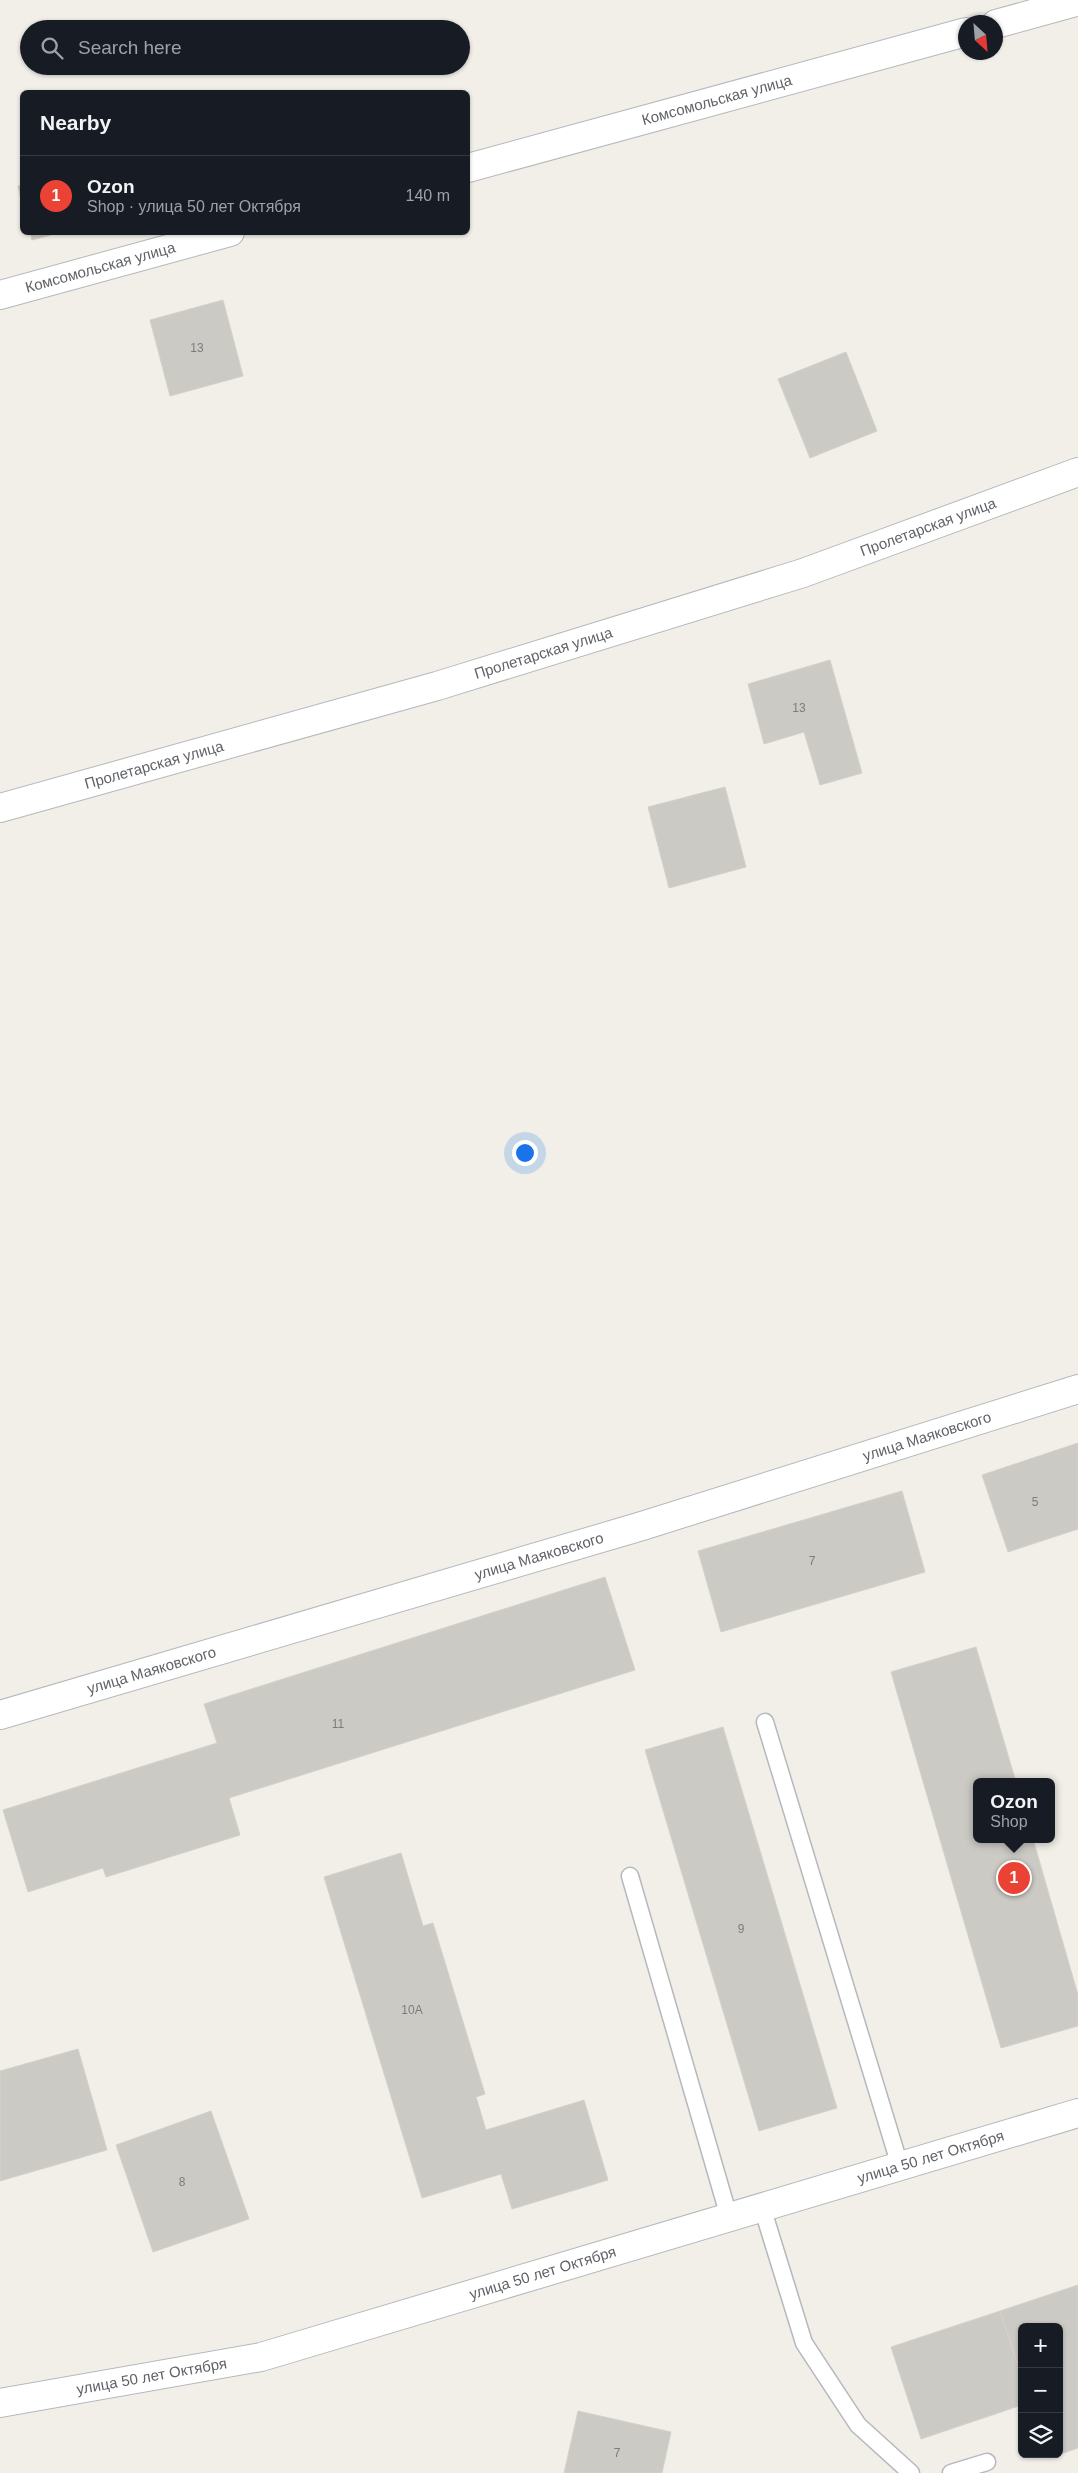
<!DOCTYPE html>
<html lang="en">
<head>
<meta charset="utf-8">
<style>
  :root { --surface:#171b24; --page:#20242c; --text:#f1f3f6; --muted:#9ea1a6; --line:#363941; --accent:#ea4335 }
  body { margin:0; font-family:Arial,sans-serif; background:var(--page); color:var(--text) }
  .controls { position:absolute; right:15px; bottom:15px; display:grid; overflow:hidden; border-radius:8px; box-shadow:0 1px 4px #0004 }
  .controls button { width:45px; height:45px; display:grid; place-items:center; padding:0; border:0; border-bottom:1px solid var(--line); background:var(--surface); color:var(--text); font:25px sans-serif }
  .compass { position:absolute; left:958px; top:15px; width:45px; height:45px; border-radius:50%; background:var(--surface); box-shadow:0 1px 4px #0004; rotate:154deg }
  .you { position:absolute; left:524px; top:1152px; width:18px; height:18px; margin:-12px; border:4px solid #fff; border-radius:50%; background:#1a73e8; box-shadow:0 0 0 8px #1a73e833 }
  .badge { display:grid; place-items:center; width:32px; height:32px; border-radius:50%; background:var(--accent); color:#fff; font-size:16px; font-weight:700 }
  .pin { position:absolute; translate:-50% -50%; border:2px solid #fff; box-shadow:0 1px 5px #0006 }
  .popup { position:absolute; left:973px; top:1778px; width:82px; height:65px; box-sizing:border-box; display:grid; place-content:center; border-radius:8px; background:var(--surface); filter:drop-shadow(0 1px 4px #0005); font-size:16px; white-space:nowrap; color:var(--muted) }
  .popup b { font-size:19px; color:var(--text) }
  .popup::after { content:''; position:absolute; left:50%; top:100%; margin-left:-10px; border:10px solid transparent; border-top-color:var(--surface) }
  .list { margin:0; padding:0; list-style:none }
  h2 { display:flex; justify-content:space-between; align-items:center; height:65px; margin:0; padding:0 20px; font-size:21px }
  h2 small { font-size:16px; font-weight:400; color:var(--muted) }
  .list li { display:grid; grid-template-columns:32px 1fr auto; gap:15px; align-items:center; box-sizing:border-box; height:80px; padding:0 20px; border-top:1px solid var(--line) }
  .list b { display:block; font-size:19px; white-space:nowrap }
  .list p { margin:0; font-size:16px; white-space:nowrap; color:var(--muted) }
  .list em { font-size:16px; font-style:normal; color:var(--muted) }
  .icon { flex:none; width:28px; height:28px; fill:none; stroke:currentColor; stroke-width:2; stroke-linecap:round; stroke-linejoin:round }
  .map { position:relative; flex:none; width:1078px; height:2473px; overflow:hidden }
  .search { position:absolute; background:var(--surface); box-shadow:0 1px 4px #0004; left:20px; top:20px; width:450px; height:55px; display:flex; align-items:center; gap:12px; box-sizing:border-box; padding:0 18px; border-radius:28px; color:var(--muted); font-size:19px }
  .panel { position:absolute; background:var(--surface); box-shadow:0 1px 4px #0004; left:20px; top:90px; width:450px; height:145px; border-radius:8px }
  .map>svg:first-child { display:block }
  .building { fill:#cccac5; stroke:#d6d1c6 }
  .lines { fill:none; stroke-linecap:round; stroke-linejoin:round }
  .lane-casing { stroke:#b5b8bc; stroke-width:19 }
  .street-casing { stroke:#b5b8bc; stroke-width:30 }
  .lane { stroke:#fff; stroke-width:16 }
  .street { stroke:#fff; stroke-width:28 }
  .labels { text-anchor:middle; stroke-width:4.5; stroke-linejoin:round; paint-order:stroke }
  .number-label { font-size:12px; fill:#7a7d7f }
  .street-label { font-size:15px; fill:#5f6368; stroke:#fff }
</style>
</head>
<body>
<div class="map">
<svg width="1078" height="2473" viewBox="0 0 1078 2473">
  <rect width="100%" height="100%" fill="#f1efe8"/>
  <path class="building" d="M22,185v19l-4,-18z
    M30,232h32l-30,8z
    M223,300l20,76 -73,20 -20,-76z
    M846,352l31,79 -67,27 -32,-79z
    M830,660l32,113 -42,12 -16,-53 -40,12 -16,-60z
    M725,787l21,80 -77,21 -21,-81z
    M1078,1443v86l-70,23 -26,-77z
    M902,1491l23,81 -204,60 -23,-81z
    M605,1577l30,93 -406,128 11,37 -134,42 -3,-9 -75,24 -25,-82 214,-67 -13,-39z
    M976,1647l40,135h-40v57h57l45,156v31l-77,22 -110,-376z
    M723,1727l114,381 -78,23 -114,-381z
    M401,1853l22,73 10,-3 52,171 -9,3 10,33 98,-30 24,80 -96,29 -11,-35 -79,24 -98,-321z
    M78,2049l29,101 -107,31v-110z
    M211,2111l38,108 -96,33 -37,-107z
    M1078,2285v163l-29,10 -1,-4h11v-127h-37v50l-22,-66z
    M1000,2311l22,66v28l-101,34 -30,-92z
    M578,2411l93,21 -9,41h-98z"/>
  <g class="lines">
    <defs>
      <path id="lane" d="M765,1722l135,444
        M630,1876l99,341
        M762,2207l42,136 54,82 53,48
        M951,2473l36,-11"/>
      <g id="street">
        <path d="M996,24l76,-21 4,-3"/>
        <path id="s1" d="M468,168l498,-136"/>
        <path id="s2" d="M0,295l230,-63"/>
        <path id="s3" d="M0,808l437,-122 366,-113 275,-101"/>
        <path id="s4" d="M0,1715l642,-189 436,-137"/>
        <path id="s5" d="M0,2403l261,-46 817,-244"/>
      </g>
    </defs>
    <use href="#lane" class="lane-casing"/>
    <use href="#street" class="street-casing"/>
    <use href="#lane" class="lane"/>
    <use href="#street" class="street"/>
  </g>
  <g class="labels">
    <g class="number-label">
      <text x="197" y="352">13</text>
      <text x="799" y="712">13</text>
      <text x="1035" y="1506">5</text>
      <text x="812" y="1565">7</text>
      <text x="338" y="1728">11</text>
      <text x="741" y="1933">9</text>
      <text x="412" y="2014">10А</text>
      <text x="182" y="2186">8</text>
      <text x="617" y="2457">7</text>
    </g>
    <g class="street-label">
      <text dy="5" stroke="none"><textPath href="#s1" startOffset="258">Комсомольская улица</textPath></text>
      <text dy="5" stroke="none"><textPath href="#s2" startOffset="104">Комсомольская улица</textPath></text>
      <text dy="5" stroke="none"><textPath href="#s3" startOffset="970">Пролетарская улица</textPath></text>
      <text dy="5" stroke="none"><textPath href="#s3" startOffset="565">Пролетарская улица</textPath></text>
      <text dy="5" stroke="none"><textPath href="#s3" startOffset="160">Пролетарская улица</textPath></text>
      <text dy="5" stroke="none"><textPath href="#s4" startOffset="968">улица Маяковского</textPath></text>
      <text dy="5" stroke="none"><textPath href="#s4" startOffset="562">улица Маяковского</textPath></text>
      <text dy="5" stroke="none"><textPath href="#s4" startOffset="158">улица Маяковского</textPath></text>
      <text dy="5" stroke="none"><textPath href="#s5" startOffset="964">улица 50 лет Октября</textPath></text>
      <text dy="5" stroke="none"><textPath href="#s5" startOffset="559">улица 50 лет Октября</textPath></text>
      <text dy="5" stroke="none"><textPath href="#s5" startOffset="154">улица 50 лет Октября</textPath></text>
    </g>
  </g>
</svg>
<div class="controls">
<button>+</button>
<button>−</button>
<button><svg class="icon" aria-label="layers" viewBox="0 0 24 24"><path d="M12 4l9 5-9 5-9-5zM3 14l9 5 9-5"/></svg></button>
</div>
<svg class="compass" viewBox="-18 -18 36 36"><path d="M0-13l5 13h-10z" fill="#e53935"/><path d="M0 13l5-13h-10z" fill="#9ea1a6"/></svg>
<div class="you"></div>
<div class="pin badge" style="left:1014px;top:1878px">1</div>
<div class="popup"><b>Ozon</b>Shop</div>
<div class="search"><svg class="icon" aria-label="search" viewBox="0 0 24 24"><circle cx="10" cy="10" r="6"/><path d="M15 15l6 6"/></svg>Search here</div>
<section class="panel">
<h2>Nearby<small></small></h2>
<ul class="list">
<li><span class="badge">1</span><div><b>Ozon</b><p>Shop · улица 50 лет Октября</p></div><em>140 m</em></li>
</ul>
</section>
</div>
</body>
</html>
